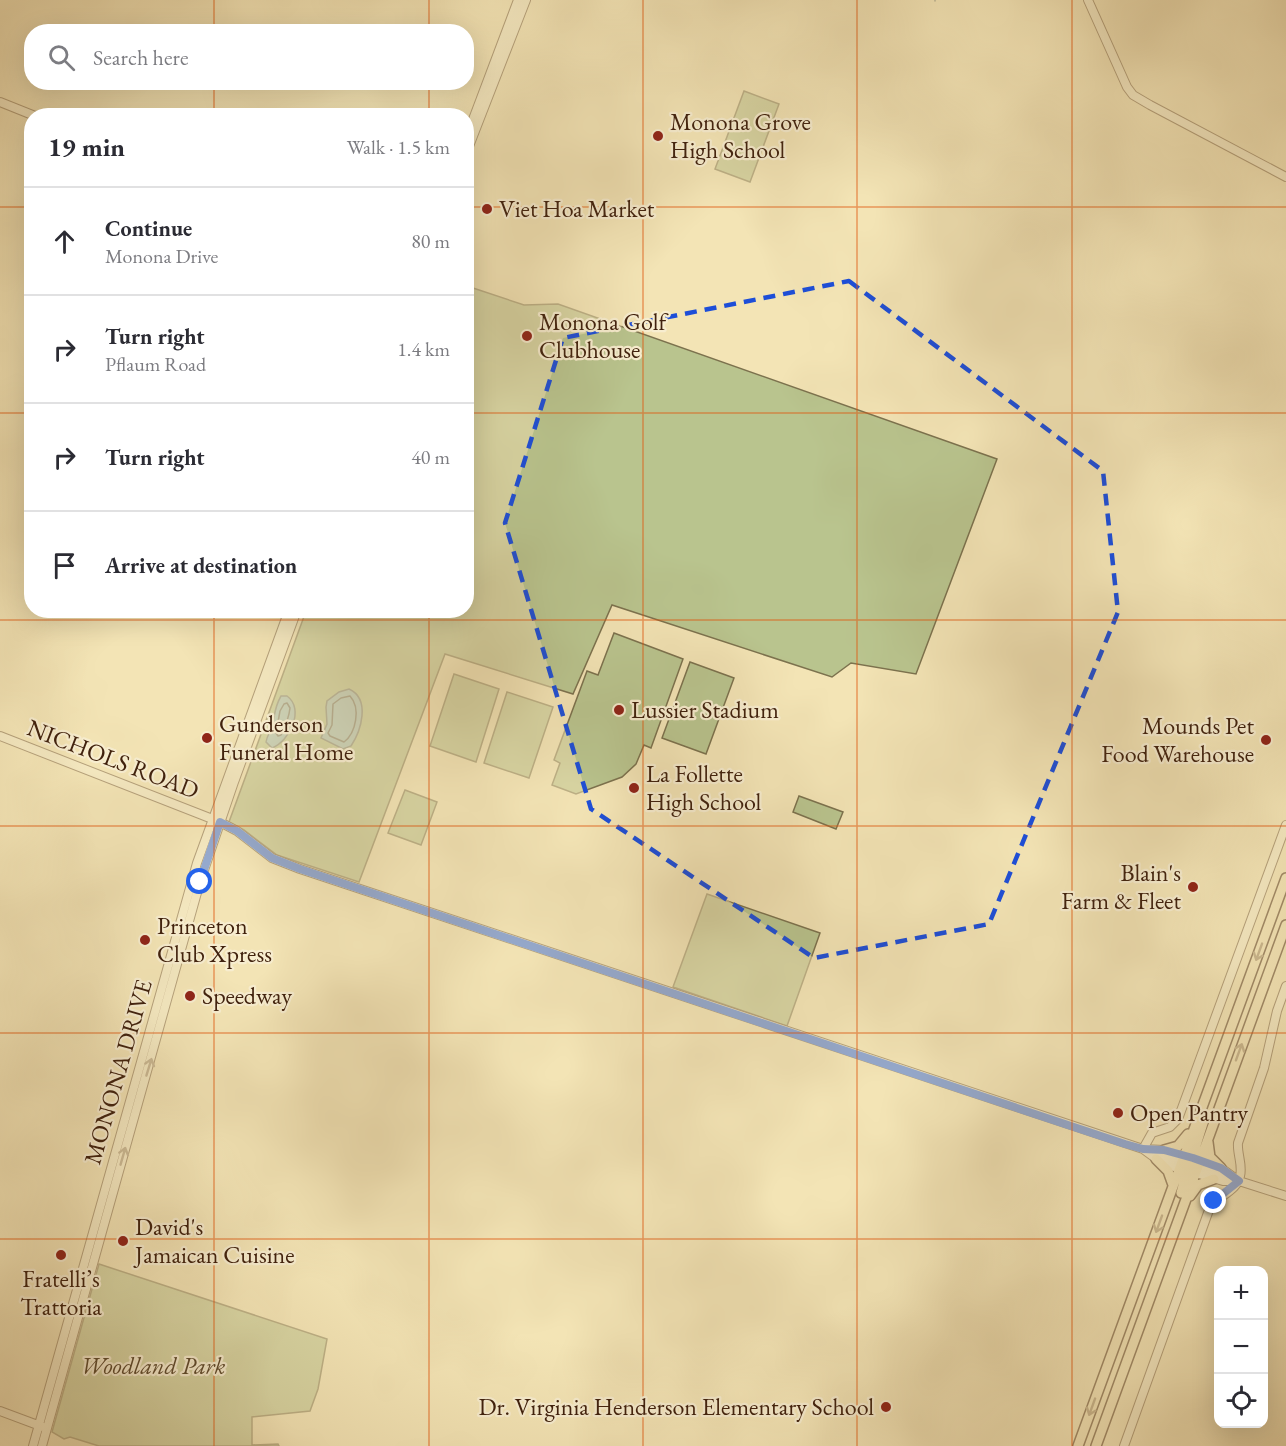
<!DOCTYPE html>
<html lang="en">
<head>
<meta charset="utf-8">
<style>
  :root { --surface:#fff; --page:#f2f2f3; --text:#2b2b33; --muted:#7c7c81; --line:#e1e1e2 }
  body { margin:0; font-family:"EB Garamond",serif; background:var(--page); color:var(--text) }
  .controls { position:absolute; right:18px; bottom:18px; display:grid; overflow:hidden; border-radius:12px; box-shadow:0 6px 24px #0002 }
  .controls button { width:54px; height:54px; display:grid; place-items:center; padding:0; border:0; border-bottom:2px solid var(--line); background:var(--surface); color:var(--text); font:30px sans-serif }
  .stop { position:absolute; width:18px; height:18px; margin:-14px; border:4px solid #2563eb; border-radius:50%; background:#fff }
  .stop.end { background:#2563eb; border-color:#fff; box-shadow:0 2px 6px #0008 }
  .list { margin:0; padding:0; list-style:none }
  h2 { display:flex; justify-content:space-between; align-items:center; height:78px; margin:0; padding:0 24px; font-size:26px }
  h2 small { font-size:20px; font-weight:400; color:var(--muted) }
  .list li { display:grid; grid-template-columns:39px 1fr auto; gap:18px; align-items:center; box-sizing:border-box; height:108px; padding:0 24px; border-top:2px solid var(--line) }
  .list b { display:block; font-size:22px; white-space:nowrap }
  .list p { margin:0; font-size:20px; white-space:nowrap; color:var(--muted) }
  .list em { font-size:20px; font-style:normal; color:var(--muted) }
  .icon { flex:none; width:33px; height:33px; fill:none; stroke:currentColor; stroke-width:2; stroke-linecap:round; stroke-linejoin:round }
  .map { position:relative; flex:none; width:1286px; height:1446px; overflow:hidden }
  .search { position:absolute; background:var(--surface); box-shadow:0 6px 24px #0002; left:24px; top:24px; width:450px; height:66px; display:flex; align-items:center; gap:15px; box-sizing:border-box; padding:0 21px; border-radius:24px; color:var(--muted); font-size:22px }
  .panel { position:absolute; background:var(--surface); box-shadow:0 6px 24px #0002; left:24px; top:108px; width:450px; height:510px; border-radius:24px }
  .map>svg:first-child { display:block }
  .green { fill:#b9c48e; stroke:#7c724e; stroke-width:1.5 }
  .water { fill:#a0bcb8; stroke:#7a7e74; stroke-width:1.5 }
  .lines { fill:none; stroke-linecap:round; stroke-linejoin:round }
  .shore { stroke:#706e62; stroke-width:1.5 }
  .stream { stroke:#7a7e74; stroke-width:1.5 }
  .minor-casing { stroke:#6d5237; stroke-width:10 }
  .major-casing { stroke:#40210d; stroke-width:12 }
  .minor { stroke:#f7edcf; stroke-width:8 }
  .major { stroke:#f3e4b5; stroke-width:9 }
  .oneway { stroke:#9a8261 }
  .oneway2 { stroke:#9c876e }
  .route { stroke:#2563eb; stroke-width:8 }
  .marked { fill:none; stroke:#1d4ed8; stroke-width:4.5; stroke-dasharray:12 8; stroke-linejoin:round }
  .grid { fill:none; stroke:#e0560c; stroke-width:1.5; stroke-opacity:0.55 }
  .poi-dot { fill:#8f2418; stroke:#f7edcf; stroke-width:2 }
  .labels { text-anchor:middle; stroke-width:4.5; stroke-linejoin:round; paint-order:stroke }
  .poi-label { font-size:24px; fill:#40210d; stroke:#f7edcf; text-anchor:start }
  .street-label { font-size:24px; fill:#40210d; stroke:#f7edcf }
  .park-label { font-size:24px; font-style:italic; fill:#5e4a2d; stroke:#f7edcf }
</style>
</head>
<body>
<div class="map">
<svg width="1286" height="1446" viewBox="0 0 1286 1446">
  <rect width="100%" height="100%" fill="#f3e4b5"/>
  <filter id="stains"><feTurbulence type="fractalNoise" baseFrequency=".00333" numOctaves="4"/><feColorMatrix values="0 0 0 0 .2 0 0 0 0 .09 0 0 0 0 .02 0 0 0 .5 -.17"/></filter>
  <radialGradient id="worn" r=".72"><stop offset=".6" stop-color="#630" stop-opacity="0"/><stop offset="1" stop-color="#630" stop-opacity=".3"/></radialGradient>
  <path class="green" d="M744,91l35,13 -29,78 -35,-13z
    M467,286l57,19 34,-1 439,155 -81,215 -65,-11 -19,14 -220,-72 -39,89 -128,-40 -86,228 -82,-27 -33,-25 -15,-8 77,-211 160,-1z
    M614,633l69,26 -32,89 -7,-3 -8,19 -14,13 -46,17 -24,-9 8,-22 -6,-3 33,-89 11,4z
    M690,662l44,16 -28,76 -44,-16z
    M454,674l45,15 -23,73 -46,-16z
    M507,692l46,15 -24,71 -45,-15z
    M405,790l32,12 -16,43 -33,-12z
    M799,796l44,16 -7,17 -43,-17z
    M707,894l113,39 -33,93 -114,-39z
    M99,1264l228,75 -9,50 -8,22 -58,6v28l26,-1 1,2h-180l-29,-9 -6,2 -12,-7z"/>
  <path class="water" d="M349,689c22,10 12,42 2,57l-8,3 -22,-11 6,-14 -1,-17 1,-6 12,-9z
    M281,696h6c18,13 3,45 -15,52l-6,-6c1,-6 4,-10 6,-15 3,-12 2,-19 9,-31z"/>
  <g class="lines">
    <path class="shore" d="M350,696c11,12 6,37 -6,46l-14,-6 -2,-3 4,-8 1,-21 8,-6z
      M287,703l3,5c-1,9 -5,19 -9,27l-3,1 -2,-3 4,-22 4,-7z"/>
    <path class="stream" d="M935,0v1"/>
    <defs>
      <path id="minor" d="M1088,0l39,87 6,8 17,10 136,72
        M0,102l35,14
        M466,138l52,-138
        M466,154l60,-154
        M0,736l220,86 17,9 35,27 28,11 783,260 60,20 15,11 16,7 49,14h16
        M1143,1149l9,-16 18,-6 8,-8 108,-294
        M1143,1149l21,1 29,8 28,10 18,13 47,15
        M1158,1157l29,5
        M1193,1168l32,7
        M0,1411l43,16
        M33,1446l164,-583 92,-253
        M42,1446l158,-564 34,-100 63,-172
        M1124,1446l85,-236c7,-14 28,-18 31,-34 3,-11 -3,-22 -2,-33l26,-75 13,-57 9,-25"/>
      <path id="major" d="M1208,1142l2,15 11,11
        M1164,1150l14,-4 10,-12
        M1156,1159l12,12 5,14
        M1194,1171l-1,-16 11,-35
        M1181,1193l5,-18 -1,-15
        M1190,1196l8,-11 16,-6
        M1078,1446l208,-568
        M1096,1446l190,-521"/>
    </defs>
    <use href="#minor" class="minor-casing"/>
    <use href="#major" class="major-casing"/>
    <use href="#minor" class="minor"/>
    <use href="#major" class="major"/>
  </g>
  <defs><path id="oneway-shaft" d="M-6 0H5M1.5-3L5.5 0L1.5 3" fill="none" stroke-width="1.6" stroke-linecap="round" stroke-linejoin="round" transform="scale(1.5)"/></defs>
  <g class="oneway">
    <use href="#oneway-shaft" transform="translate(1259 952) rotate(110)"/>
    <use href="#oneway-shaft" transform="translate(1239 1052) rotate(-70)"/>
    <use href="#oneway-shaft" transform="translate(1159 1224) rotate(110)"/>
    <use href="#oneway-shaft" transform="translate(1092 1407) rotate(110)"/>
  </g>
  <g class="oneway2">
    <use href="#oneway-shaft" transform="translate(149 1067) rotate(-73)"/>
    <use href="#oneway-shaft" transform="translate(123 1156) rotate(-74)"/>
  </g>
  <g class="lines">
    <path class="route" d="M200,882l20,-60 17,9 35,27 28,11 825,275 18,5 21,1 29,8 28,10 18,13 -25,20"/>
  </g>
  <path d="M0 0H1286V1446H0ZM849,281l254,190 15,141 -129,312 -175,34 -223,-149 -86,-286 58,-185z" fill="#f3e4b5" fill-opacity=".55" fill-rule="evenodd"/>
  <path class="marked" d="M849,281l254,190 15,141 -129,312 -175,34 -223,-149 -86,-286 58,-185z"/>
  <path class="grid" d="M214,0v32M429,0v32M643,0v1446M857,0v1446M1072,0v1446M214,82v34M429,82v34M0,207h32M466,207h820M0,413h32M466,413h820M214,610v836M429,610v836M0,620h1286M0,826h1286M0,1033h1286M0,1239h1286"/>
  <g class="poi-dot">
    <circle cx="658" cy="136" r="6"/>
    <circle cx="487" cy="209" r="6"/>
    <circle cx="527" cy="336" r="6"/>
    <circle cx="619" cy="710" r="6"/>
    <circle cx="207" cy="738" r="6"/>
    <circle cx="1266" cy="740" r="6"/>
    <circle cx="634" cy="788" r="6"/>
    <circle cx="1193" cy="887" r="6"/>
    <circle cx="145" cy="940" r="6"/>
    <circle cx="190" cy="996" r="6"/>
    <circle cx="1118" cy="1113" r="6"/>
    <circle cx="123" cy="1241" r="6"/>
    <circle cx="61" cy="1255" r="6"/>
    <circle cx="886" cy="1407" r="6"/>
  </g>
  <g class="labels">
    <g class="poi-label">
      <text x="670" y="130">Monona Grove<tspan x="670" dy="28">High School</tspan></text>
      <text x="499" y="217">Viet Hoa Market</text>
      <text x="539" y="330">Monona Golf<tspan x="539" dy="28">Clubhouse</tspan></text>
      <text x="631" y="718">Lussier Stadium</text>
      <text x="219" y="732">Gunderson<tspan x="219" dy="28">Funeral Home</tspan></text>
      <text x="1254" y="734" text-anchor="end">Mounds Pet<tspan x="1254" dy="28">Food Warehouse</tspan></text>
      <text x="646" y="782">La Follette<tspan x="646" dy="28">High School</tspan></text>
      <text x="1181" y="881" text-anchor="end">Blain's<tspan x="1181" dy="28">Farm &amp; Fleet</tspan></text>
      <text x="157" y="934">Princeton<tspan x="157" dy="28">Club Xpress</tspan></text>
      <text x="202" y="1004">Speedway</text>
      <text x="1130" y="1121">Open Pantry</text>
      <text x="135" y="1235">David's<tspan x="135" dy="28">Jamaican Cuisine</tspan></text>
      <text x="61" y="1287" text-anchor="middle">Fratelli’s<tspan x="61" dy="28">Trattoria</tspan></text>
      <text x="874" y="1415" text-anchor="end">Dr. Virginia Henderson Elementary School</text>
    </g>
    <g class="street-label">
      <text transform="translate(113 759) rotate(21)" y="8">NICHOLS ROAD</text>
      <text transform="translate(118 1072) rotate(-74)" y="8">MONONA DRIVE</text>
    </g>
    <g class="park-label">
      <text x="153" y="1374">Woodland Park</text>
    </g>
  </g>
  <rect width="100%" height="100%" filter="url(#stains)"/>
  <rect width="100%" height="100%" fill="url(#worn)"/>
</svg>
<div class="controls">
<button>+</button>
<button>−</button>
<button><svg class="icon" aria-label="locate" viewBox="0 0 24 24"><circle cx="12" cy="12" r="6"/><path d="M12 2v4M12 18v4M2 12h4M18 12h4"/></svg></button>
</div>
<div class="stop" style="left:200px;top:882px"></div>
<div class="stop end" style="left:1214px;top:1201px"></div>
<div class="search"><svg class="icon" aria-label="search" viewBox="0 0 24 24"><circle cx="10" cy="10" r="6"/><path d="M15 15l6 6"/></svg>Search here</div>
<section class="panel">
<h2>19 min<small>Walk · 1.5 km</small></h2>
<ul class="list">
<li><svg class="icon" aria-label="ahead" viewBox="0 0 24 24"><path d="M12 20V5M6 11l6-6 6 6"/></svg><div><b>Continue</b><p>Monona Drive</p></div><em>80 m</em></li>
<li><svg class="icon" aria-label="right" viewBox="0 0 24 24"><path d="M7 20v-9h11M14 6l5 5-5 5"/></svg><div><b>Turn right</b><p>Pflaum Road</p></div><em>1.4 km</em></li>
<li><svg class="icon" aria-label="right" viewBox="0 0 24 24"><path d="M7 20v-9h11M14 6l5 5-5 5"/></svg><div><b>Turn right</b></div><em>40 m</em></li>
<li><svg class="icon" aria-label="arrive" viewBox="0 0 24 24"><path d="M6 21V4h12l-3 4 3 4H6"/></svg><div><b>Arrive at destination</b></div></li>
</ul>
</section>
</div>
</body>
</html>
